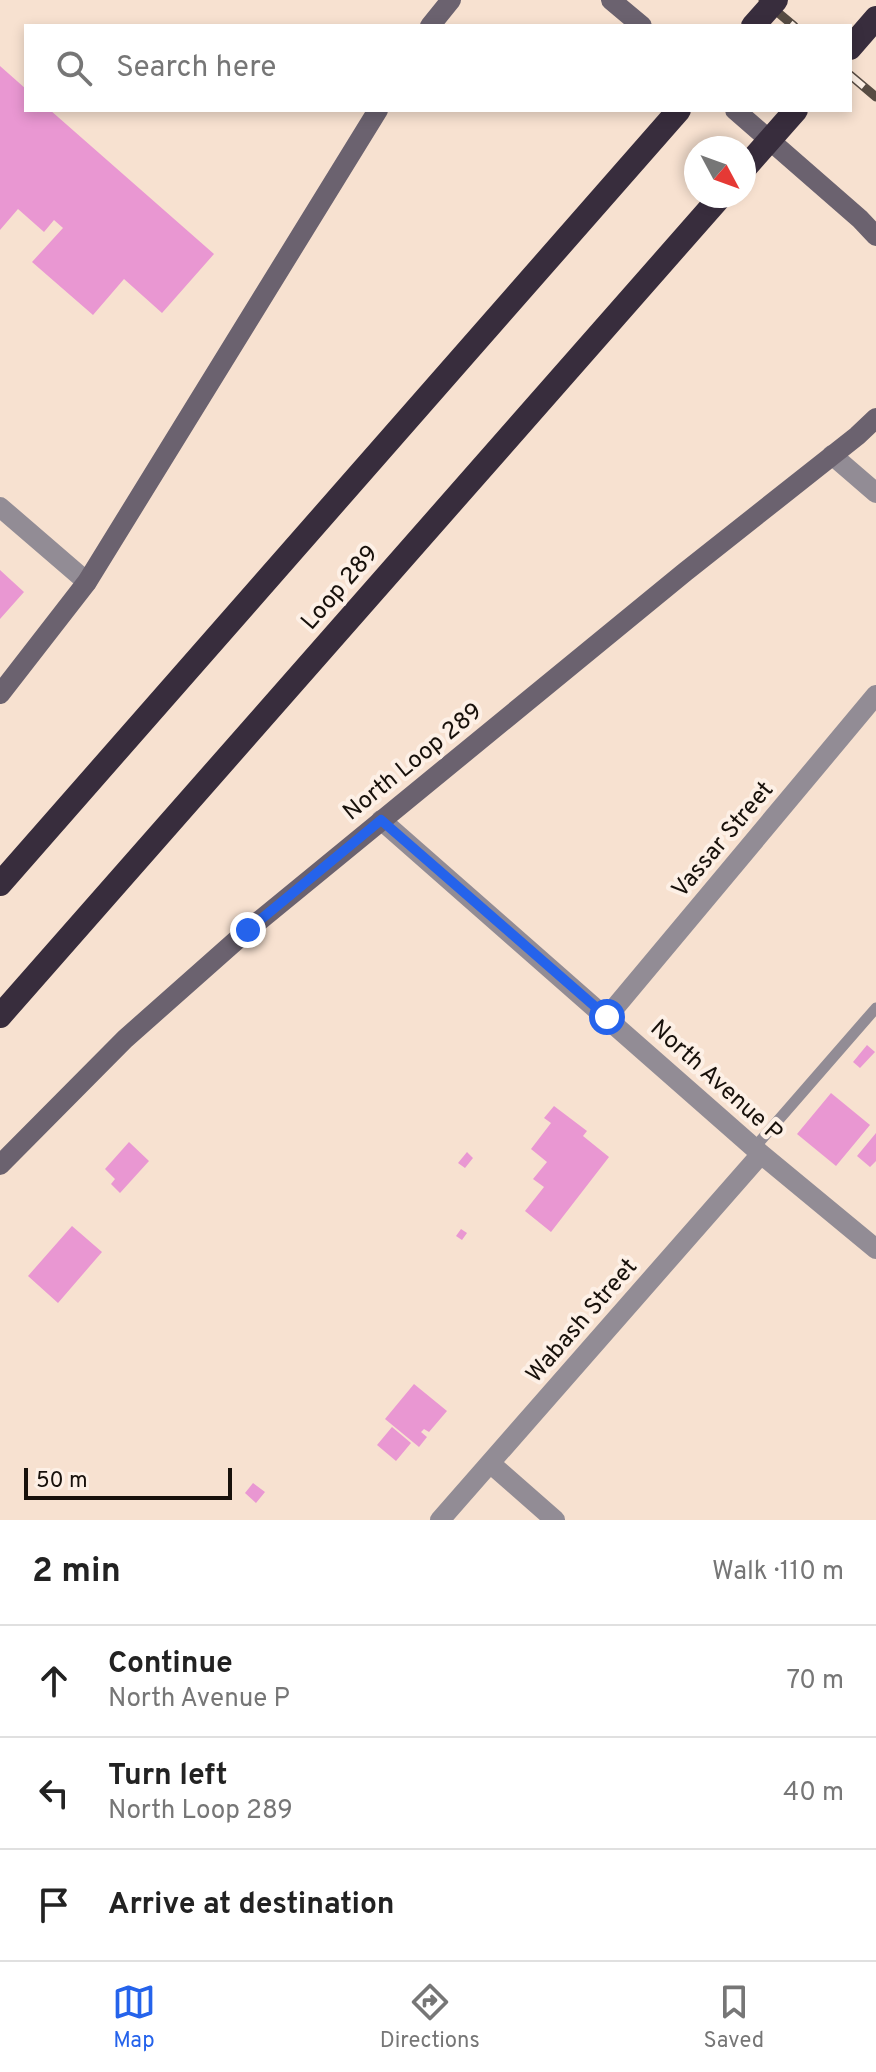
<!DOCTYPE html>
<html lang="en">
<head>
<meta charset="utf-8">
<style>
  :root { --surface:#fff; --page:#f2f2f2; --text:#222; --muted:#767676; --line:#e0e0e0; --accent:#2563eb }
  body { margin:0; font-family:Overpass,sans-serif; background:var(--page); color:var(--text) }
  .compass { position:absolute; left:684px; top:136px; width:72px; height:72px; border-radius:50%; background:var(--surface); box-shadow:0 4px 12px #0003; rotate:131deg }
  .scale { position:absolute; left:24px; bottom:20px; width:208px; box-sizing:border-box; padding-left:8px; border:4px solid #18110b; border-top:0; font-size:22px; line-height:28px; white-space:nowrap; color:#18110b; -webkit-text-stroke:6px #fdf0e6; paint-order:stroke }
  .stop { position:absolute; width:24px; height:24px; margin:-18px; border:6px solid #2563eb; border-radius:50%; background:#fff }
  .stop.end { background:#2563eb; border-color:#fff; box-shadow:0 2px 8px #0008 }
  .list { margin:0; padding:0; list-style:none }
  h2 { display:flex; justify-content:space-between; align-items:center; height:104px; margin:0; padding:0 32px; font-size:34px }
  h2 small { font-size:26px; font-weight:400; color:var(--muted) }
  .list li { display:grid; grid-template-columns:52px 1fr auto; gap:24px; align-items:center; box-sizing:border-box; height:112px; padding:0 32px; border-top:2px solid var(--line) }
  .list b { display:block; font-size:30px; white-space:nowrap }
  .list p { margin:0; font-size:26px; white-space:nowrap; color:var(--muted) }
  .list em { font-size:26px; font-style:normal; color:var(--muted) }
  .icon { flex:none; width:44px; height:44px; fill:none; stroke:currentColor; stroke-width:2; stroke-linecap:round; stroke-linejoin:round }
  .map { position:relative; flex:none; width:876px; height:1520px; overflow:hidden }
  .search { position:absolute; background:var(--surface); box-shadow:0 4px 12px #0003; left:24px; right:24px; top:24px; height:88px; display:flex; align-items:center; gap:20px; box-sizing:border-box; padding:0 28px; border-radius:0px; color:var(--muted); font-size:30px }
  .sheet { height:440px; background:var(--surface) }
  nav { display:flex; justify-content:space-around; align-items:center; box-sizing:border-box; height:112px; border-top:2px solid var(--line); background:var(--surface); font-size:22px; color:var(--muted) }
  nav a { display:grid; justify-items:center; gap:4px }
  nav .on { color:var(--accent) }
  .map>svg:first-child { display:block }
  .building { fill:#e997d2 }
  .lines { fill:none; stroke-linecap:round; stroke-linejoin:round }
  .service { stroke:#928c95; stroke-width:11 }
  .minor { stroke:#928c95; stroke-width:20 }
  .secondary { stroke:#6b626f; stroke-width:20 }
  .motorway { stroke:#382d3d; stroke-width:24 }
  .rail-casing { stroke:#574c43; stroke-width:9 }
  .rail { stroke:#fdf0e6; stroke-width:6; stroke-dasharray:18; stroke-linecap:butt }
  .motorway-bridge { stroke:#382d3d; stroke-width:24 }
  .route { stroke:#2563eb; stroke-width:10 }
  .labels { text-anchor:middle; stroke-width:8; stroke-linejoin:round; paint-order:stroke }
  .street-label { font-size:24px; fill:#18110b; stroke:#fdf0e6 }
</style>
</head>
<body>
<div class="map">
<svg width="876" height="1520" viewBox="0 0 876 1520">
  <rect width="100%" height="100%" fill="#f7e1d0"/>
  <path class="building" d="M0,66l26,23v21h24l164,144 -52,59 -38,-34 -31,36 -61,-53 31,-34 -9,-8 -10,12 -26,-23 -18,21z
    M0,570l24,22 -24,27z
    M867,1045l8,7 -15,16 -7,-6z
    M831,1093l39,32 -34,41 -39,-32z
    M554,1106l33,25 -4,5 26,21 -58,75 -26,-21 19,-24 -11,-8 14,-17 -16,-13 20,-26 -7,-5z
    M876,1133v28l-6,6 -13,-11z
    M129,1142l20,19 -29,32 -9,-9 4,-5 -10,-10z
    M467,1152l6,6 -8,10 -7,-5z
    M72,1226l30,26 -44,51 -30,-27z
    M461,1229l6,4 -5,7 -6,-4z
    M414,1384l33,27 -18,21 -5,-3 -3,3 6,5 -8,10 -34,-28z
    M392,1427l19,16 -15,18 -19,-16z
    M253,1483l12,9 -9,11 -11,-10z"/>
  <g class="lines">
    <path class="service" d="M754,1148l122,-140"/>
    <path class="minor" d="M832,455l44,38
      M0,507l87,75
      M381,820l380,334 115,95
      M607,1017l269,-322
      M490,1463l65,57
      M440,1520l321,-366"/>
    <path class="secondary" d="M611,0l31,26
      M430,26l21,-26
      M735,110l125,109 16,17
      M0,694l87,-112 291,-472
      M0,1165l125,-126 123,-109 437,-358 172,-136 19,-18"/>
    <path class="motorway" d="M850,48l26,-30
      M0,884l679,-774
      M0,1016l721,-820"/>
    <defs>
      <path id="rail" d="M763,0l31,26
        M850,75l26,22"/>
    </defs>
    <use href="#rail" class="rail-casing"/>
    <use href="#rail" class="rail"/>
    <path class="motorway-bridge" d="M753,26l23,-26
      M744,169l52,-59"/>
  </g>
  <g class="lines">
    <path class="route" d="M248,930l133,-110 226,197"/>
  </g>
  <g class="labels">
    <g class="street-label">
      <text transform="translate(339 587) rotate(-49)" y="8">Loop 289</text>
      <text transform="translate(412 761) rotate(-39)" y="8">North Loop 289</text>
      <text transform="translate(722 839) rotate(-50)" y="8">Vassar Street</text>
      <text transform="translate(717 1080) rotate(42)" y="8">North Avenue P</text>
      <text transform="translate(581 1320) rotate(-49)" y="8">Wabash Street</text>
    </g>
  </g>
</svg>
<svg class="compass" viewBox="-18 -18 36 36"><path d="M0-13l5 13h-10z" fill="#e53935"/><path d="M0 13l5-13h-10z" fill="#767676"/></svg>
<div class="scale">50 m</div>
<div class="stop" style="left:607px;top:1017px"></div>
<div class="stop end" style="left:248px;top:930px"></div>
<div class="search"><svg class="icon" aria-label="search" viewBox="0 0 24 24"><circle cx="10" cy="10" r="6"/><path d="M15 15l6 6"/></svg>Search here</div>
</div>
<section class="sheet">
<h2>2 min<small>Walk · 110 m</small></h2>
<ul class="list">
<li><svg class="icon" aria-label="ahead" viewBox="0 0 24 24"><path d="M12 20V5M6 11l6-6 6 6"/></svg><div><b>Continue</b><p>North Avenue P</p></div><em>70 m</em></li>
<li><svg class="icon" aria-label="left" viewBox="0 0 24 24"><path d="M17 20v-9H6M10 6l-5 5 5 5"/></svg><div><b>Turn left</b><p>North Loop 289</p></div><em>40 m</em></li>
<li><svg class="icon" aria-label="arrive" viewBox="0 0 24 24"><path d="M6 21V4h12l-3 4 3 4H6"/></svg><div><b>Arrive at destination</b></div></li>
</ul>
</section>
<nav>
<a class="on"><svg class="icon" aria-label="map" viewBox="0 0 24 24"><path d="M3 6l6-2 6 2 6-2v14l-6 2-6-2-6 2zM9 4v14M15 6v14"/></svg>Map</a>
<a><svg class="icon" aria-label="directions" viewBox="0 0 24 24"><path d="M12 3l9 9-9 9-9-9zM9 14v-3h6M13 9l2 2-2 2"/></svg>Directions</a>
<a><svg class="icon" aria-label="saved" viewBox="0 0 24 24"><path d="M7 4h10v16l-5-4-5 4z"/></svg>Saved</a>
</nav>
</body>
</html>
